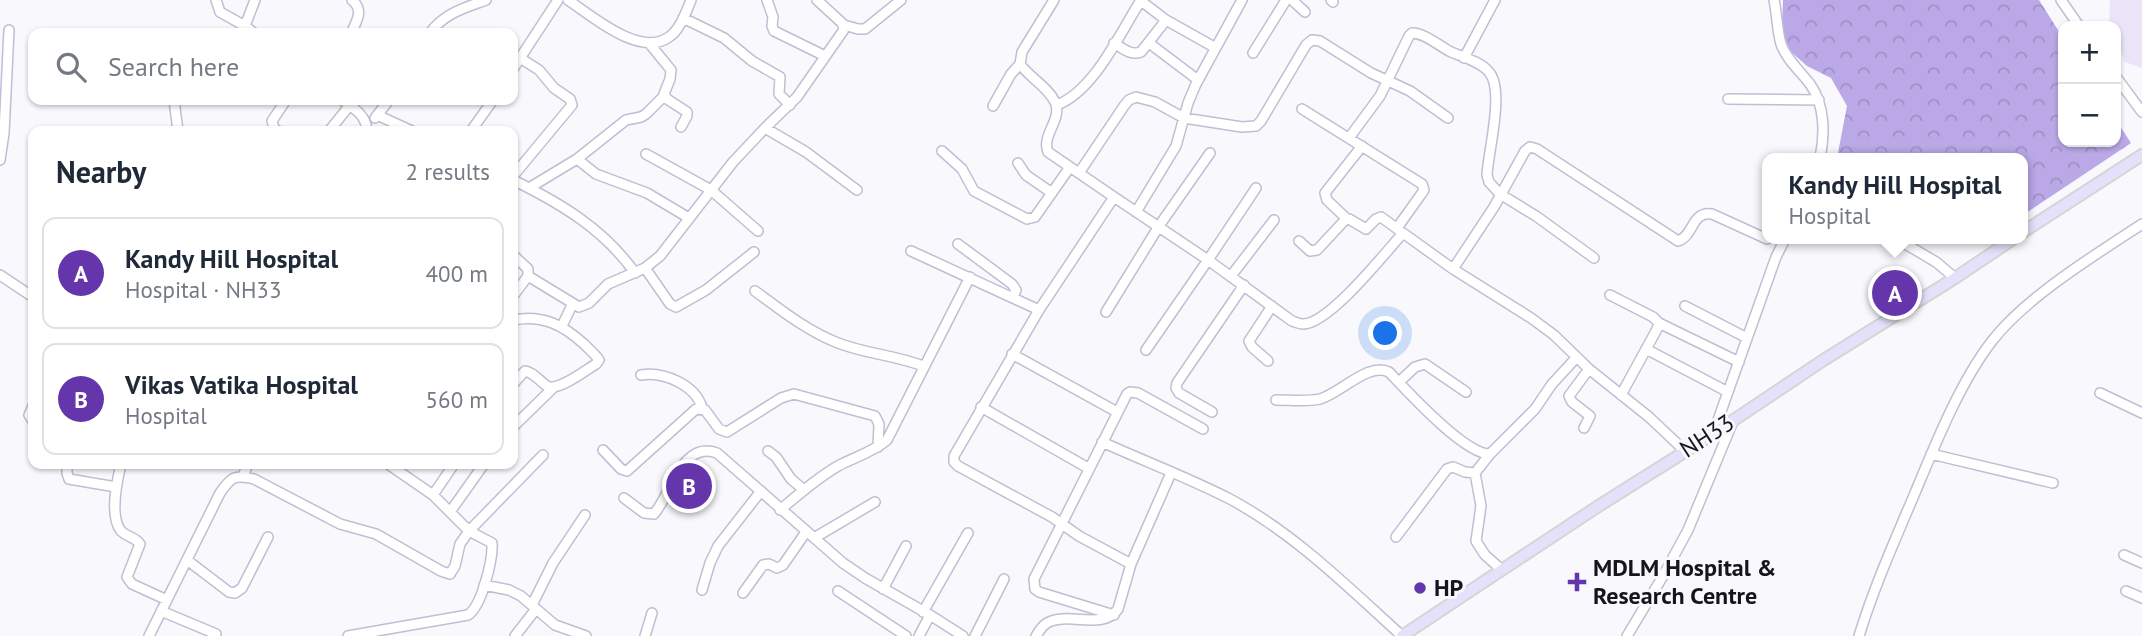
<!DOCTYPE html>
<html lang="en">
<head>
<meta charset="utf-8">
<style>
  :root { --surface:#fff; --page:#f6f6f7; --text:#1f2937; --muted:#747a83; --line:#e0e1e3; --accent:#6535ac }
  body { margin:0; font-family:"PT Sans",sans-serif; background:var(--page); color:var(--text) }
  .controls { position:absolute; right:21px; top:21px; display:grid; overflow:hidden; border-radius:14px; box-shadow:0 2px 5px #0004 }
  .controls button { width:63px; height:63px; display:grid; place-items:center; padding:0; border:0; border-bottom:2px solid var(--line); background:var(--surface); color:var(--text); font:35px sans-serif }
  .you { position:absolute; left:1386px; top:334px; width:24px; height:24px; margin:-18px; border:5px solid #fff; border-radius:50%; background:#1a73e8; box-shadow:0 0 0 10px #1a73e833 }
  .badge { display:grid; place-items:center; width:46px; height:46px; border-radius:50%; background:var(--accent); color:#fff; font-size:23px; font-weight:700 }
  .pin { position:absolute; translate:-50% -50%; border:4px solid #fff; box-shadow:0 2px 7px #0006 }
  .popup { position:absolute; left:1762px; top:153px; width:266px; height:91px; box-sizing:border-box; display:grid; place-content:center; border-radius:14px; background:var(--surface); filter:drop-shadow(0 2px 5px #0005); font-size:23px; white-space:nowrap; color:var(--muted) }
  .popup b { font-size:26px; color:var(--text) }
  .popup::after { content:''; position:absolute; left:50%; top:100%; margin-left:-14px; border:14px solid transparent; border-top-color:var(--surface) }
  .list { margin:0; padding:0; list-style:none }
  h2 { display:flex; justify-content:space-between; align-items:center; height:91px; margin:0; padding:0 28px; font-size:30px }
  h2 small { font-size:23px; font-weight:400; color:var(--muted) }
  .list li { display:grid; grid-template-columns:46px 1fr auto; gap:21px; align-items:center; box-sizing:border-box; height:112px; margin:0 14px 14px; padding:0 14px; border:2px solid var(--line); border-radius:14px }
  .list b { display:block; font-size:26px; white-space:nowrap }
  .list p { margin:0; font-size:23px; white-space:nowrap; color:var(--muted) }
  .list em { font-size:23px; font-style:normal; color:var(--muted) }
  .icon { flex:none; width:38px; height:38px; fill:none; stroke:currentColor; stroke-width:2; stroke-linecap:round; stroke-linejoin:round }
  .map { position:relative; flex:none; width:2142px; height:636px; overflow:hidden }
  .search { position:absolute; background:var(--surface); box-shadow:0 2px 5px #0004; left:28px; top:28px; width:490px; height:77px; display:flex; align-items:center; gap:18px; box-sizing:border-box; padding:0 24px; border-radius:14px; color:var(--muted); font-size:26px }
  .panel { position:absolute; background:var(--surface); box-shadow:0 2px 5px #0004; left:28px; top:126px; width:490px; height:343px; border-radius:14px }
  .map>svg:first-child { display:block }
  .forest { fill:url(#forest-crowns) }
  .green { fill:#e9e4f8 }
  .lines { fill:none; stroke-linecap:round; stroke-linejoin:round }
  .minor-casing { stroke:#c3bdd4; stroke-width:12 }
  .major-casing { stroke:#d5d5d6; stroke-width:14 }
  .minor { stroke:#fff; stroke-width:9 }
  .major { stroke:#e7e0fa; stroke-width:10 }
  .poi-dot { fill:#6535ac; stroke:#f9f8fd; stroke-width:2.5 }
  .labels { text-anchor:middle; stroke-width:6; stroke-linejoin:round; paint-order:stroke }
  .street-label { font-size:24px; fill:#16141c; stroke:#f9f8fd }
  .poi-label { font-size:24px; font-weight:bold; fill:#16141c; stroke:#f9f8fd; text-anchor:start }
</style>
</head>
<body>
<div class="map">
<svg width="2142" height="636" viewBox="0 0 2142 636">
  <defs>
    <pattern id="forest-crowns" width="20" height="18" patternUnits="userSpaceOnUse" patternTransform="scale(1.75)"><rect width="20" height="18" fill="#baa8e7"/><path d="M2 6a3 3 0 1 1 6 0M12 15a3 3 0 1 1 6 0" fill="none" stroke="#9f90c6"/></pattern>
  </defs>
  <rect width="100%" height="100%" fill="#f9f8fd"/>
  <path class="forest" d="M1783,0h256l24,38v104h53v-22l15,23 -108,72v-57h-186l10,-52 -16,-28 -24,-12 -17,-15 -8,-21z"/>
  <path class="green" d="M2110,0h32v68l-17,-6 -9,-21v-15l-7,-1z"/>
  <g class="lines">
    <defs>
      <path id="minor" d="M216,0l4,12 25,14
        M568,0c24,16 72,58 101,37 11,-7 17,-25 22,-37
        M767,0l6,17 -1,9 2,5 51,25
        M1054,0l-32,52 -2,12c10,14 28,23 35,38 8,17 -14,33 -7,50l66,45
        M1292,0l13,12
        M1331,0l2,2
        M1774,0c3,14 3,30 7,44 5,15 19,27 29,40 15,21 15,50 10,74
        M2061,0l18,26
        M1141,1l25,19 48,27
        M683,18l41,20 28,23 28,16 -1,17 11,11
        M844,25l14,4h7l36,-29
        M254,33l-9,-7 10,-26
        M351,33c6,-12 13,-23 1,-33
        M430,33c14,-20 35,-25 56,-33
        M649,43l22,27 -1,9 -6,15 3,5 20,13v4l-6,11
        M1114,43c8,5 17,13 27,9l25,-32
        M1149,43l49,37
        M1253,53l33,-53
        M1464,58l31,-58
        M513,69l45,-69
        M2116,77l26,35
        M1728,99l91,1
        M174,100l4,31
        M342,100c13,9 24,15 25,31
        M1057,105c37,-14 63,-72 84,-105
        M993,106l18,-32 9,-10
        M1302,109l120,75 2,6 -2,3 -25,35
        M377,115l35,16
        M375,118l14,-18
        M765,128l41,24 51,38
        M278,131l-4,-3 -2,-7 14,-21
        M329,131l21,-26
        M471,131l22,-31
        M1349,138l31,-42 29,-60 3,-3c13,0 27,13 39,19 12,5 30,10 38,20 16,18 -1,80 -2,103l2,7 11,12 36,22 58,42
        M942,151l20,18 12,22 53,28 8,-2 35,-50
        M646,154l65,36 47,41
        M577,159l19,15 51,19 42,25
        M0,160l4,-27 5,-103
        M1018,163l8,12 26,18
        M1079,173l45,-67 5,-6 7,-3 19,5 29,16 58,9 14,-1 5,-5 45,-76 6,-5 8,1 51,32 39,18 38,27
        M513,176l59,-71 -2,-6 -16,-11 -15,-18 -19,-12
        M513,180c47,23 91,49 122,93
        M529,188l48,-29 49,-39 15,-3 5,-3 18,-18
        M1136,212l40,-66 12,-43 8,-19 46,-84
        M1347,219l-20,-19 -2,-7 37,-47
        M1897,239l39,23 19,16
        M1299,241l11,10 7,-1 28,-30 4,-1 17,10 10,-10 5,-2 18,13
        M958,244l54,40 4,6 -3,7
        M911,251l128,59
        M513,255l15,14v7l-15,20
        M645,268l25,36 6,3 30,-17 48,-38
        M1453,269l41,-62 31,-56 5,-4 7,2 141,92c16,-5 13,-30 34,-27l55,25
        M0,275l33,22
        M528,276l51,31 10,-4 19,-19 37,-16 15,-12 73,-94 32,-34 32,-31 46,-66 1,-3 -2,-5 -25,-23
        M1231,276l43,-56
        M755,291c26,19 52,40 83,52 28,11 57,12 85,23
        M1610,295l43,22 6,6 -2,6 -36,66
        M1685,306l62,32
        M1106,312l53,-86 51,-73
        M513,320c29,-6 50,5 71,24 5,5 11,10 15,16l-3,4c-10,6 -38,28 -49,22 -8,-5 -12,-13 -22,-15l-12,13
        M1659,323l80,39
        M562,326l10,-21
        M1646,349l82,43
        M1146,350l62,-90 84,61c4,1 6,3 11,3 26,0 82,-71 100,-91l50,36 78,49 23,17 35,34 60,48 36,34
        M1012,354l105,58
        M1268,361l-16,-14 -3,-6 23,-35
        M641,375c22,-4 55,10 61,33
        M1399,382l16,-15 10,-3 41,28
        M2100,393l42,20
        M1276,400c15,0 30,2 44,-1 21,-6 48,-37 69,-27 18,19 75,82 101,82l45,-45 17,-25 24,-26
        M33,406l-4,9 4,6
        M981,407l107,61
        M1212,412l-33,-19 -3,-5 1,-5 67,-98
        M513,427l40,-39
        M1584,428l6,-12 -18,-14 -3,-6 20,-27
        M1713,434l63,-177 9,-18
        M1102,442c42,19 87,36 128,57 65,35 118,88 172,137
        M603,450l18,19 6,2 69,-62 9,1 14,19 8,3 54,-34 13,-4 81,22 4,8 -1,23
        M768,451l8,6 15,22 13,11
        M1931,454l122,29
        M67,464v9l2,6 47,8
        M121,464c-4,17 -12,52 0,67 6,6 14,6 19,13l-13,33 5,7 35,16
        M1475,473l6,33 -5,35 9,14 17,15
        M243,476l5,-12
        M433,495l21,-31
        M624,498l20,15 10,1c18,-21 28,-74 63,-61l126,110 22,15 65,37 -11,21
        M780,510c19,-16 37,-32 58,-44 17,-9 35,-14 49,-26l83,-163
        M450,512l34,-48
        M1396,537l51,-68 6,-2 12,5 10,1 15,-19
        M814,538l61,-36
        M2124,555l18,8
        M187,560l42,32 6,1 7,-5 26,-51
        M1131,564l-52,-28 -27,-19 -94,-51 -4,-4v-6l85,-146 75,-113 94,63 48,-72
        M484,585l25,5 12,6 34,29 31,11
        M883,589l23,-43
        M702,590l8,-27 8,-17 43,-55
        M838,591l68,45
        M2126,591l16,7
        M743,593l20,-28 6,-1 8,4 6,-3 23,-33
        M532,605l21,-42 32,-48
        M161,611l55,23
        M923,612l45,-79
        M930,615l33,21
        M1114,615l-75,-23 -4,-3 -1,-10 93,-185 3,-2 8,1 65,36
        M149,636l71,-143c11,-16 15,-19 34,-14l86,45 36,10 65,37 9,3 5,-8 5,-22 9,-13 74,-76
        M348,636l120,-21c14,-9 25,-56 24,-72l-23,-12 -36,-36 -45,-31
        M515,636l21,-27
        M645,636l7,-23
        M975,636l29,-57
        M1036,636c3,-5 6,-10 11,-13 21,-12 56,8 71,-14l13,-45 40,-91
        M1627,636l36,-60 25,-46 46,-111
        M1859,636c15,-49 36,-96 56,-143 20,-48 45,-111 77,-152 34,-44 103,-86 150,-117"/>
      <path id="major" d="M2023,232l119,-77
        M1402,636l195,-129 116,-73 109,-73 133,-83 58,-39"/>
    </defs>
    <use href="#minor" class="minor-casing"/>
    <use href="#major" class="major-casing"/>
    <use href="#minor" class="minor"/>
    <use href="#major" class="major"/>
  </g>
  <g class="poi-dot">
    <path d="M1573.5 571.5h7v7h7v7h-7v7h-7v-7h-7v-7h7z"/>
    <circle cx="1420" cy="588" r="7"/>
  </g>
  <g class="labels">
    <g class="street-label">
      <text transform="translate(1707 436) rotate(-33)" y="8">NH33</text>
    </g>
    <g class="poi-label">
      <text x="1593" y="576">MDLM Hospital &amp;<tspan x="1593" dy="28">Research Centre</tspan></text>
      <text x="1434" y="596">HP</text>
    </g>
  </g>
</svg>
<div class="controls">
<button>+</button>
<button>−</button>
</div>
<div class="you"></div>
<div class="pin badge" style="left:1895px;top:293px">A</div>
<div class="popup"><b>Kandy Hill Hospital</b>Hospital</div>
<div class="pin badge" style="left:689px;top:486px">B</div>
<div class="search"><svg class="icon" aria-label="search" viewBox="0 0 24 24"><circle cx="10" cy="10" r="6"/><path d="M15 15l6 6"/></svg>Search here</div>
<section class="panel">
<h2>Nearby<small>2 results</small></h2>
<ul class="list">
<li><span class="badge">A</span><div><b>Kandy Hill Hospital</b><p>Hospital · NH33</p></div><em>400 m</em></li>
<li><span class="badge">B</span><div><b>Vikas Vatika Hospital</b><p>Hospital</p></div><em>560 m</em></li>
</ul>
</section>
</div>
</body>
</html>
